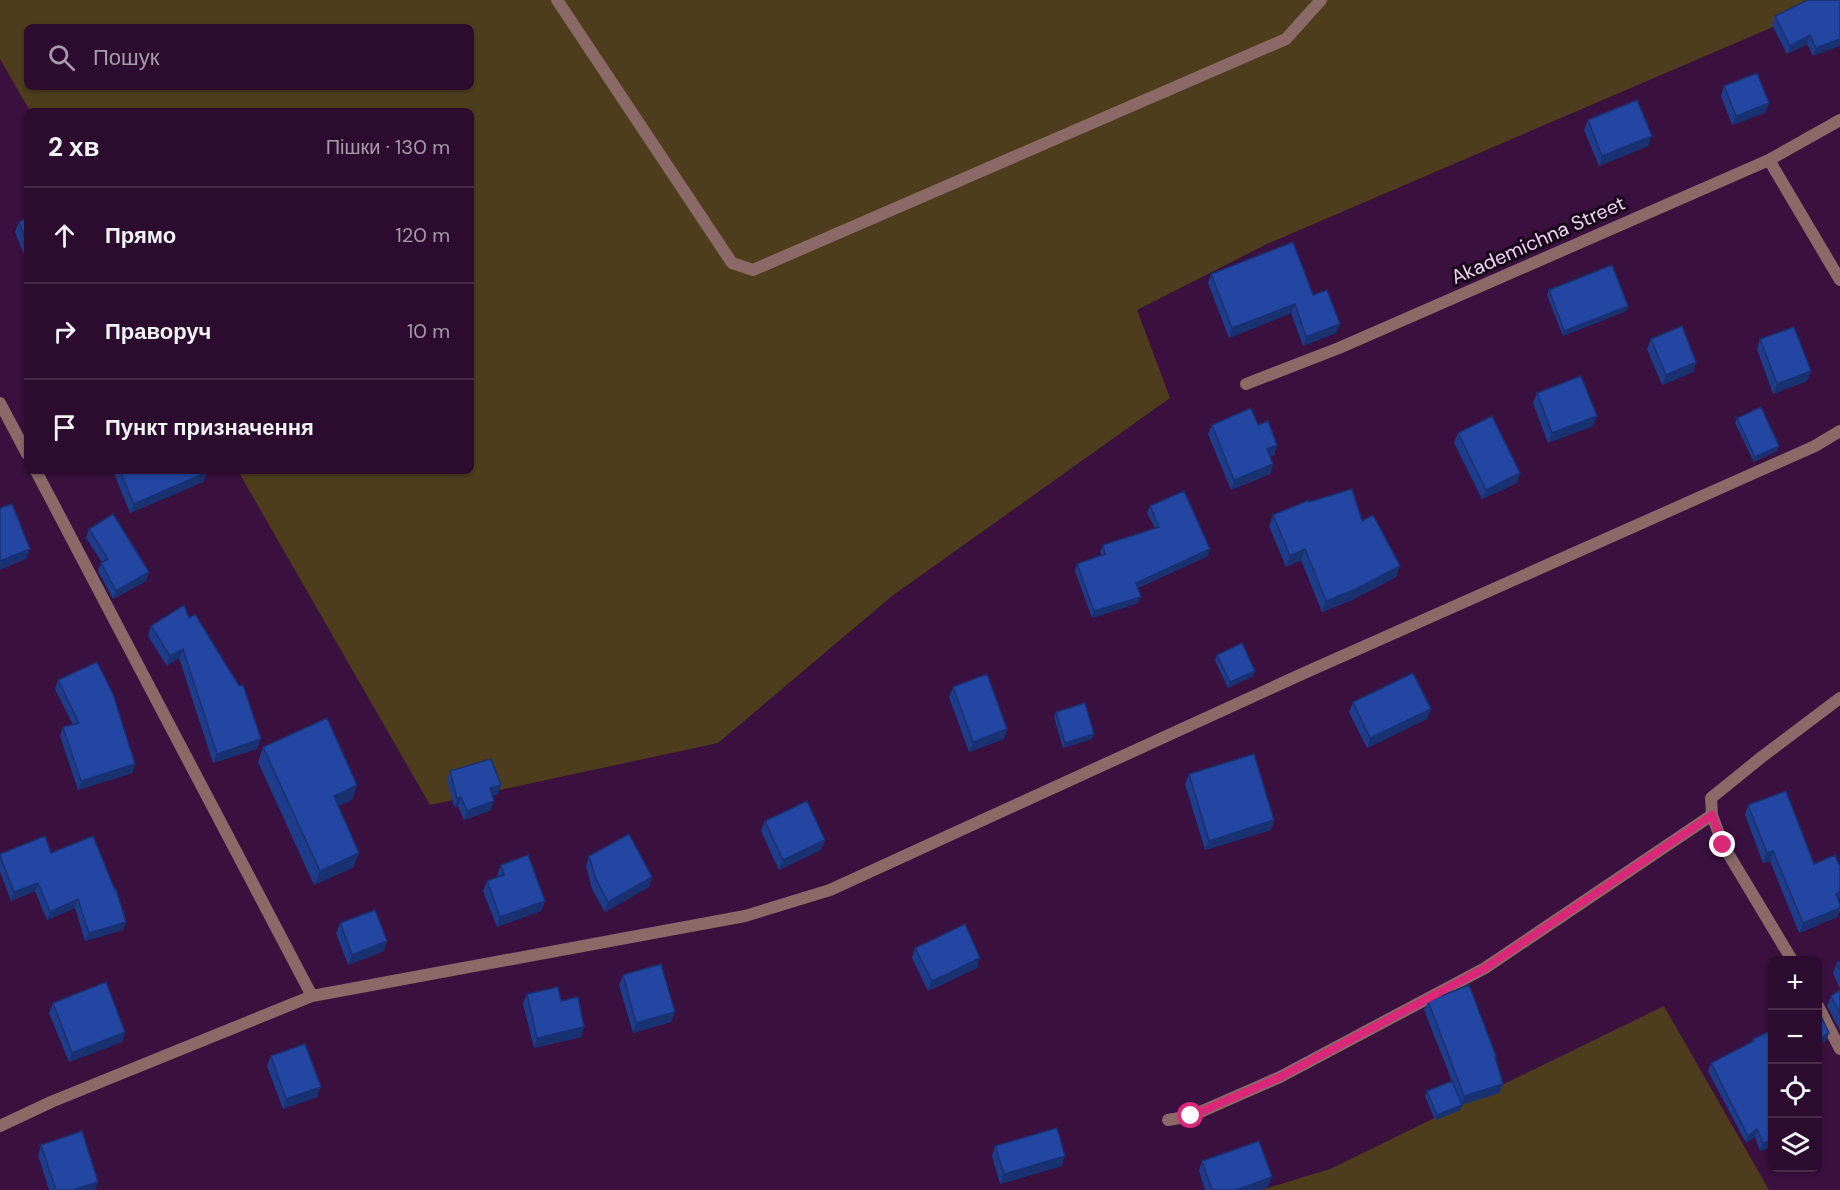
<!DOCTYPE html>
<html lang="uk">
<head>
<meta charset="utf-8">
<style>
  :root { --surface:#2c0c2e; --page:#381a3a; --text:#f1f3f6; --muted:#a69baa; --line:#482c4a }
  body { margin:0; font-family:"DM Sans",sans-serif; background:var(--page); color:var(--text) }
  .controls { position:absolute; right:18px; bottom:18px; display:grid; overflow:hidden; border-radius:9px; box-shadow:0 2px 4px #0004 }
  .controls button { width:54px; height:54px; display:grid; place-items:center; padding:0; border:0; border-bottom:2px solid var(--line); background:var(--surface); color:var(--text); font:30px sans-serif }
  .stop { position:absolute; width:18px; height:18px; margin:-14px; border:4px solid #db2777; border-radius:50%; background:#fff }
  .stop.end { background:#db2777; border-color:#fff; box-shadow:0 2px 6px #0008 }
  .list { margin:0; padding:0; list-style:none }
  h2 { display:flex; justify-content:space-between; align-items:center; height:78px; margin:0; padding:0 24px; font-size:26px }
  h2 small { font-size:20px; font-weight:400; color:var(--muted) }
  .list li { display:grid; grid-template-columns:39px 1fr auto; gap:18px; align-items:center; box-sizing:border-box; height:96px; padding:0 24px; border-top:2px solid var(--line) }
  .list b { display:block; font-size:22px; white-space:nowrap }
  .list em { font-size:20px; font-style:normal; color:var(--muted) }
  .icon { flex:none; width:33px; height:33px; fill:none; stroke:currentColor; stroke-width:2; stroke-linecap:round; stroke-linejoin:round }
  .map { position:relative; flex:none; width:1840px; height:1190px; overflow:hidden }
  .search { position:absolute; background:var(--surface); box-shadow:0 2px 4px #0004; left:24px; top:24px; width:450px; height:66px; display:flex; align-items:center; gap:15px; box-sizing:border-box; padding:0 21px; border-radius:9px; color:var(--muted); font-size:22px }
  .panel { position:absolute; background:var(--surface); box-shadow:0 2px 4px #0004; left:24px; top:108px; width:450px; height:366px; border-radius:9px }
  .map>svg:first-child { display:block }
  .green { fill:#4d3d1c; fill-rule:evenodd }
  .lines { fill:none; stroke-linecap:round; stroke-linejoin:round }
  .service { stroke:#8a6966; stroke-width:12 }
  .minor { stroke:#8a6966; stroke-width:12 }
  .wall { fill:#1d3c8a }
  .shaded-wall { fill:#183171 }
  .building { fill:#2246a1; stroke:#183171; stroke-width:1.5 }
  .route { stroke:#db2777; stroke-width:8 }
  .labels { text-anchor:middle; stroke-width:6; stroke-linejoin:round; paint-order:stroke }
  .street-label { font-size:20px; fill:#eed4f0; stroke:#18071a }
</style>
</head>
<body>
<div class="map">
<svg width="1840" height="1190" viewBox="0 0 1840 1190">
  <rect width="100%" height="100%" fill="#3a103e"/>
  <path class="green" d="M0,0h1836l-569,244 -130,66 33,88 -278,198 -174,147 -288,62 -192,-334h233v-360h-441l-30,-52zM27,27h444v60h-444z
    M1664,1006l105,184h-508l69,-21z"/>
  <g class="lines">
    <path class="service" d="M0,1126l51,-24 261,-106"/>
    <path class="minor" d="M557,0l175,263 21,7 533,-231 35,-39
      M1769,160l71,120
      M1246,384l93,-36 430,-188 71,-40
      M0,403l27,51
      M36,471l276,525 433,-80 85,-26 472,-216 513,-228 25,-15
      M1792,960l-69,-115 -11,-30 -1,-17 52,-42 77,-58
      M1818,1006l22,43
      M1168,1120l23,-4 89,-39 205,-109 227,-153"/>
  </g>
  <path class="wall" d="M1840,0l-27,56 -6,-12 -20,10 -15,-29 3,-9z
    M1724,86l45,17 -4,10 -33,12 -11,-29z
    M1588,120l60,26 -49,20 -15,-36z
    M27,218v44l-12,-30 4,-10z
    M1211,274l102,21 23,38 -33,13 -12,-33 -62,25 -21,-55z
    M1549,290l79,16 -2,5 -63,25 -16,-41z
    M1651,339l45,23 -3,10 -31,13 -15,-36z
    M1760,339l47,42 -34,13 -16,-45z
    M1537,393l56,33 -45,17 -15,-40z
    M1737,418l42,28 -2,5 -23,11 -19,-39z
    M1212,425h46l19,20 -3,10 -4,1 3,8 -3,10 -39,16 -23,-56z
    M1458,433l59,50 -35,16 -28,-56z
    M113,471h93l1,1 -4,10 -73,31z
    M1309,502l53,19 34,56 -44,23 -30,12 -21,-52 -15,7 -17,-41 4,-11z
    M1150,506l58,50 -70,32v15l-46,15 -17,-47 2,-7 25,-9 -2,-3 3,-7 52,-17 -8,-15z
    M89,529l60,43 -3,9 -33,18 -15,-28 3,-8 1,-1 -16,-24z
    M189,618l68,131 -44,14 -34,-105 -12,8 -19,-30 3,-10z
    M1217,655l38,16 -2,5 -25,12 -13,-28z
    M58,680l77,84 -3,9 -54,17 -18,-54 3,-9 10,-2 -18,-36z
    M953,687l54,42 -3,10 -35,13 -20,-55z
    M1353,702l74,17 -60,29 -18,-36z
    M1056,712l36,27 -29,9 -9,-31z
    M263,747l94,38 -5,15 -14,6 16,61 -40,18 -56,-123z
    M450,771l51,14 -3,9 -6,2 -1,14 -27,10 -6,-14 -4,1 -7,-27z
    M1189,774l85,46 -3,10 -66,20 -20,-66z
    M1748,805l66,59 26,41v5l-3,7 -38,16 -29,-72 -7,2 -18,-48z
    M765,821l60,19 -4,10 -42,20 -18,-39z
    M51,853l75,69 -3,8 -38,11 -10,-33 -28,12 -12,-29 -24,10 -11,-29v-18z
    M589,856l63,21 -3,10 -44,25 -13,-23 -6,-23z
    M501,865l44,36 -4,10 -44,16 -14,-36 4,-10 11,-4 -1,-2z
    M340,923l44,28 -36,14 -12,-32z
    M915,948l62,20 -49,23 -16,-33z
    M1840,961v28l-7,-16 4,-10z
    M623,975l52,37 -4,10 -38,11 -14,-48z
    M1840,990v41l-13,-25 4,-10z
    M527,994l34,7 20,36 -47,11 -11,-44z
    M1428,1001l68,55 -1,4 4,33 -38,12 -1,5 -25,10 -10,-24 2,-5 25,-10 -28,-71z
    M53,1003l72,29 -3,10 -53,20 -20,-49z
    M1773,1030v116l-13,5 -5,-14 -9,6 -38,-72 3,-8 40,-21 2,-3z
    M271,1056l46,41 -34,12 -16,-43z
    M41,1145l54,45h-46l-11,-35z
    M995,1146l67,20 -62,18 -8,-28z
    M1202,1161l66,26 -8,3h-55l-6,-19z"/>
  <path class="shaded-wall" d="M1810,35l-3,9 -20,10 3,-8z
    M1840,39v7l-27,10 3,-8z
    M1769,103l-4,10 -33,12 4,-9z
    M1652,136l-4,10 -49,20 3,-10z
    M1295,304l-4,9 -62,25 3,-10z
    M1628,306l-2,5 -63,25 1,-5z
    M1340,324l-4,9 -33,13 3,-9z
    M1696,362l-3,10 -31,13 4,-10z
    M1811,371l-4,10 -34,13 4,-10z
    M1597,416l-4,10 -45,17 4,-10z
    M1277,445l-3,10 -11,4 4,-10z
    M1779,446l-2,5 -23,11 1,-5z
    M1273,464l-3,10 -39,16 3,-10z
    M207,472l-4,10 -73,31 4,-9z
    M1520,473l-3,10 -35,16 4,-9z
    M30,549l-4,10 -26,11v-9z
    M1210,549l-2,7 -74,33 2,-6z
    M1305,549l-4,11 -15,7 4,-11z
    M1400,566l-4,11 -44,23 -30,12 4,-11z
    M149,572l-3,9 -33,18 3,-8z
    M1141,597l-3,6 -46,15 2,-7z
    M183,649l-4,9 -12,8 3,-10z
    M1255,671l-2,5 -25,12 2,-6z
    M1431,709l-4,10 -60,29 3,-10z
    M1007,729l-3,10 -35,13 4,-10z
    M1094,734l-2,5 -29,9 2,-5z
    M261,739l-4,10 -44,14 4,-9z
    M135,764l-3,9 -54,17 3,-9z
    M357,785l-5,15 -23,10 5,-14z
    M501,785l-3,9 -12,3 4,-9z
    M461,797l-3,9 -4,1 3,-9z
    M494,801l-3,9 -27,10 3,-9z
    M1274,820l-3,10 -66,20 4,-9z
    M825,840l-4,10 -42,20 4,-10z
    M1773,851l-3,10 -7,2 4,-10z
    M359,853l-5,14 -40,18 6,-14z
    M652,877l-3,10 -44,25 3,-10z
    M38,883l-3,8 -24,10 3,-9z
    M1840,891v7l-8,6 4,-10z
    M78,899l-3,9 -28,12 3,-8z
    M545,901l-4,10 -44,16 3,-10z
    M1840,908l-3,9 -38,16 4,-10z
    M126,922l-3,8 -38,11 4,-8z
    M387,941l-3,10 -36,14 4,-10z
    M980,958l-3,10 -49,23 4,-10z
    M675,1012l-4,10 -38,11 3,-10z
    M584,1027l-3,10 -47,11 3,-10z
    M125,1032l-3,10 -53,20 3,-9z
    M1829,1033l-3,8 -8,5v-6z
    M1503,1084l-4,9 -38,12 3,-9z
    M321,1087l-4,10 -34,12 3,-10z
    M1462,1105l-2,5 -25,10 2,-5z
    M1757,1129l-2,8 -9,6 2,-7z
    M1773,1140v6l-13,5 3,-8z
    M1065,1156l-3,10 -62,18 4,-10z
    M1272,1177l-4,10 -8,3h-24z
    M98,1182l-3,8h-22z"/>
  <path class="building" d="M1808,0h32v39l-24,9 -6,-13 -20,11 -15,-30z
    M1757,73l12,30 -33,13 -12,-30z
    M1637,100l15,36 -50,20 -14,-36z
    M27,218v25l-8,-21z
    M1293,242l20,53 14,-5 13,34 -34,13 -11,-33 -63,24 -21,-54z
    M1612,265l16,41 -64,25 -15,-41z
    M1682,326l14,36 -30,13 -15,-36z
    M1794,327l17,44 -34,13 -17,-45z
    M1581,376l16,40 -45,17 -15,-40z
    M1761,407l18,39 -24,11 -18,-39z
    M1251,408l7,17 10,-4 9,24 -10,4 6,15 -39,16 -22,-55z
    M1492,416l28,57 -34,17 -28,-57z
    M120,471h86l1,1 -73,32z
    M1352,489l10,32 11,-6 27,51 -44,23 -30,12 -21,-52 -15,7 -17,-41 36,-15v2z
    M1184,491l26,58 -74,34 5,14 -47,14 -17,-47 28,-10 -2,-9 56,-18 -9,-21z
    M12,504l18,45 -30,12v-53z
    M113,514l36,58 -33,19 -15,-28 7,-4 -19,-30z
    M184,605l5,13 6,-4 44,72 4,-1 18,54 -44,15 -34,-105 -13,7 -19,-30z
    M1242,643l13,28 -25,11 -13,-27z
    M97,662l16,32 22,70 -54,17 -18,-54 16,-4 -21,-43z
    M1413,673l18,36 -61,29 -17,-36z
    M987,674l20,55 -34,13 -20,-55z
    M1085,703l9,31 -29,9 -9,-31z
    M327,718l30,67 -23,11 25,57 -39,18 -57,-124z
    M1254,754l20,66 -65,21 -20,-67z
    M491,759l10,26 -11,3 4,13 -27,10 -6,-14 -4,1 -7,-27z
    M1786,791l28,73 21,-9 5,12v24l-4,3 4,11v3l-37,15 -30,-72 -6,2 -19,-48z
    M807,801l18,39 -42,20 -18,-39z
    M629,834l23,43 -44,25 -12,-23 -7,-23z
    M45,836l6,17 42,-17 22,54 1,-1 10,33 -37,11 -11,-34 -28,13 -12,-29 -24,9 -14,-36v-2z
    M528,855l17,46 -45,16 -13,-36 17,-6 -3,-10z
    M375,910l12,31 -35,14 -12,-32z
    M965,924l15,34 -48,23 -17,-33z
    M1840,961v9l-3,-7z
    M661,964l14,48 -39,11 -13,-48z
    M106,982l19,50 -53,21 -19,-50z
    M1469,985l27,71 -1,1 8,27 -39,12 -36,-95z
    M558,987l3,14 17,-4 6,30 -47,11 -10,-44z
    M1840,990v24l-9,-18z
    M1818,1010l11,23 -11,7z
    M1773,1030v36l-2,1 2,4v69l-10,3 -6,-14 -9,7 -37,-73 43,-22 -1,-2z
    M305,1044l16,43 -35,12 -15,-43z
    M1452,1081l10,24 -25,10 -10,-24z
    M1057,1128l8,28 -61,18 -9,-28z
    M82,1131l16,51 -25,8h-17l-15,-45z
    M1259,1141l13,36 -36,13h-24l-10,-29z"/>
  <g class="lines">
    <path class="route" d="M1191,1116l89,-39 205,-109 227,-153 11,30"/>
  </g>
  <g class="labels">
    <g class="street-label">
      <text transform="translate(1538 240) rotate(-24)" y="7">Akademichna Street</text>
    </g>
  </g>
</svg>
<div class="controls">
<button>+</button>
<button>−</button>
<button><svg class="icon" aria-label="locate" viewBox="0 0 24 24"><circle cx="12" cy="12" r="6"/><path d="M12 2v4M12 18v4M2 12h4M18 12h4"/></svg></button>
<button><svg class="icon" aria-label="layers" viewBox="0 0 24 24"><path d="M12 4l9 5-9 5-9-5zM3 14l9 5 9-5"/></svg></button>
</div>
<div class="stop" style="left:1191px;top:1116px"></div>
<div class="stop end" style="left:1723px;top:845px"></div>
<div class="search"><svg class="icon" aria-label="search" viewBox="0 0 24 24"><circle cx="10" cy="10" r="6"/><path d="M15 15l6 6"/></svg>Пошук</div>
<section class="panel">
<h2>2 хв<small>Пішки · 130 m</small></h2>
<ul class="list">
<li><svg class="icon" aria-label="ahead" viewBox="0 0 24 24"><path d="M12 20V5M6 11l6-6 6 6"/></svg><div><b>Прямо</b></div><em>120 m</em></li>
<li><svg class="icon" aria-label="right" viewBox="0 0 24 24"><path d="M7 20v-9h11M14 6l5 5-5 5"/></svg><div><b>Праворуч</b></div><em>10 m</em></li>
<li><svg class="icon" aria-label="arrive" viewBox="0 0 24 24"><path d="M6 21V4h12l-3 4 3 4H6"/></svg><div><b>Пункт призначення</b></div></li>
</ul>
</section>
</div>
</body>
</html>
